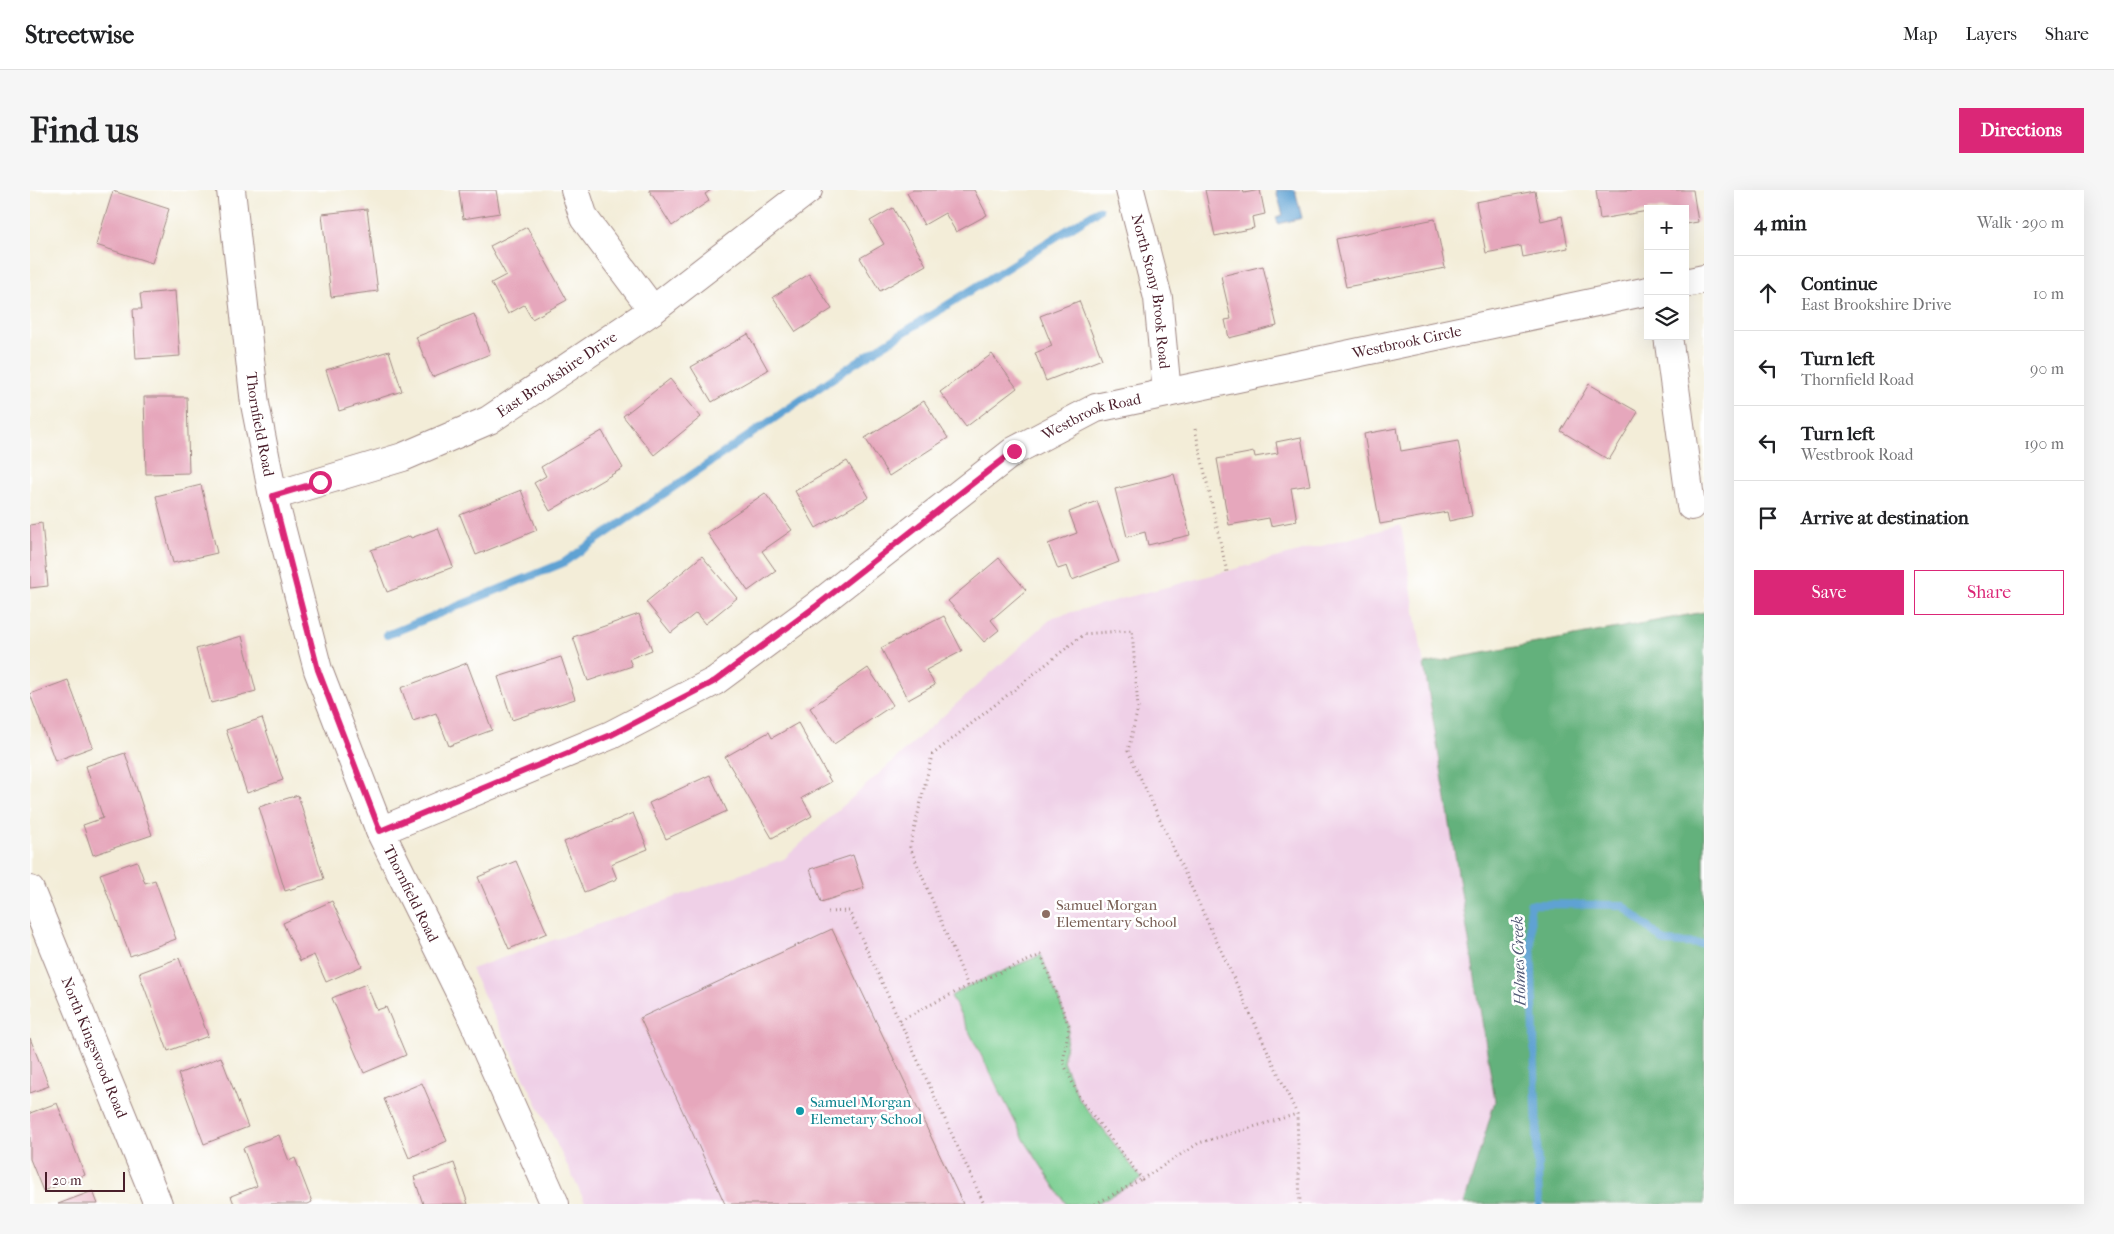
<!DOCTYPE html>
<html lang="en">
<head>
<meta charset="utf-8">
<style>
  :root { --surface:#fff; --page:#f6f6f6; --text:#202124; --muted:#757577; --line:#e0e0e0; --accent:#db2777 }
  body { margin:0; font-family:"IM FELL French Canon",serif; background:var(--page); color:var(--text) }
  .controls { position:absolute; right:15px; top:15px; display:grid; overflow:hidden; border-radius:0px; box-shadow:0 5px 20px #0002 }
  .controls button { width:45px; height:45px; display:grid; place-items:center; padding:0; border:0; border-bottom:1px solid var(--line); background:var(--surface); color:var(--text); font:25px sans-serif }
  .scale { position:absolute; left:15px; bottom:12px; width:80px; box-sizing:border-box; padding-left:5px; border:2px solid #4a1f2b; border-top:0; font-size:14px; line-height:18px; white-space:nowrap; color:#4a1f2b; -webkit-text-stroke:4px #fff; paint-order:stroke }
  .stop { position:absolute; width:15px; height:15px; margin:-11px; border:4px solid #db2777; border-radius:50%; background:#fff }
  .stop.end { background:#db2777; border-color:#fff; box-shadow:0 1px 5px #0008 }
  .list { margin:0; padding:0; list-style:none }
  h2 { display:flex; justify-content:space-between; align-items:center; height:65px; margin:0; padding:0 20px; font-size:21px }
  h2 small { font-size:16px; font-weight:400; color:var(--muted) }
  .list li { display:grid; grid-template-columns:32px 1fr auto; gap:15px; align-items:center; box-sizing:border-box; height:75px; padding:0 20px; border-top:1px solid var(--line) }
  .list b { display:block; font-size:19px; white-space:nowrap }
  .list p { margin:0; font-size:16px; white-space:nowrap; color:var(--muted) }
  .list em { font-size:16px; font-style:normal; color:var(--muted) }
  .actions { display:flex; gap:10px; padding:15px 20px }
  .actions a { flex:1; padding:11px 0; border:1px solid var(--accent); border-radius:0px; text-align:center; font-size:18px; color:var(--accent) }
  .actions .main { background:var(--accent); color:#fff }
  .icon { flex:none; width:28px; height:28px; fill:none; stroke:currentColor; stroke-width:2; stroke-linecap:round; stroke-linejoin:round }
  .map { position:relative; flex:none; width:1674px; height:1014px; overflow:hidden; border-radius:0px }
  header { display:flex; align-items:center; gap:30px; box-sizing:border-box; height:70px; padding:0 25px; background:var(--surface); border-bottom:1px solid var(--line) }
  header strong { font-size:24px }
  nav { display:flex; gap:28px; margin-inline-start:auto; font-size:18px }
  .intro { display:flex; align-items:center; justify-content:space-between; box-sizing:border-box; height:120px; padding:0 30px }
  h1 { margin:0; font-size:35px }
  .button { padding:12px 22px; border-radius:0px; background:var(--accent); color:#fff; font-size:18px; font-weight:700 }
  main { display:flex; gap:30px; padding:0 30px }
  aside { flex:1; background:var(--surface); border-radius:0px; box-shadow:0 5px 20px #0002 }
  .map>svg:first-child { display:block }
  .built { fill:#efd0e7 }
  .green { fill:#7ace91; stroke:#62765e }
  .forest { fill:#63b17b; stroke:#566853 }
  .water { fill:#5fa2d3; stroke:#54607f }
  .lines { fill:none; stroke-linecap:round; stroke-linejoin:round }
  .stream { stroke:#5fa2d3; stroke-width:8 }
  .building { fill:#e6a7bc }
  .minor-casing { stroke:#9e8682; stroke-width:30 }
  .path { stroke:#9e8682; stroke-width:3; stroke-dasharray:1 4; stroke-linecap:butt }
  .minor { stroke:#fff; stroke-width:28 }
  .route { stroke:#db2777; stroke-width:6 }
  .education-dot { fill:#8d6e63; stroke:#fff; stroke-width:2 }
  .culture-dot { fill:#0f9aa8; stroke:#fff; stroke-width:2 }
  .labels { text-anchor:middle; stroke-width:5; stroke-linejoin:round; paint-order:stroke }
  .street-label { font-size:15px; fill:#4a1f2b; stroke:#fff }
  .education-label { font-size:15px; fill:#785e54; stroke:#fff; text-anchor:start }
  .culture-label { font-size:15px; fill:#0d838f; stroke:#fff; text-anchor:start }
  .water-label { font-size:16px; font-style:italic; fill:#535a77; stroke:#fff }
</style>
</head>
<body>
<header>
<strong>Streetwise</strong>
<nav><a>Map</a><a>Layers</a><a>Share</a></nav>
</header>
<div class="intro"><h1>Find us</h1><a class="button">Directions</a></div>
<main>
<div class="map">
<svg width="1674" height="1014" viewBox="0 0 1674 1014">
  <rect width="100%" height="100%" fill="#fff"/>
  <filter id="ink" filterUnits="userSpaceOnUse"><feTurbulence type="fractalNoise" baseFrequency=".02" numOctaves="2"/><feDisplacementMap in="SourceGraphic" scale="10" xChannelSelector="R" yChannelSelector="G"/><feConvolveMatrix kernelMatrix="1 2 1 2 8 2 1 2 1" color-interpolation-filters="sRGB"/></filter>
  <filter id="wash" filterUnits="userSpaceOnUse"><feTurbulence type="fractalNoise" baseFrequency=".0096" numOctaves="4" result="noise"/><feDisplacementMap in="SourceGraphic" scale="20" xChannelSelector="R" yChannelSelector="G"/><feGaussianBlur stdDeviation="1.12" result="paint"/><feColorMatrix in="noise" values="0 0 0 0 0 0 0 0 0 0 0 0 0 0 0 0 0 1.4 0 .05"/><feComposite in="paint" operator="in"/></filter>
  <g filter="url(#wash)">
    <rect width="100%" height="100%" fill="#f3edd8"/>
    <path class="built" d="M1371,335l94,577 -31,102h-878l-115,-235 313,-110 269,-242z"/>
    <path class="green" d="M1011,765l28,71 -6,36 16,37 63,80 -47,25h-29l-41,-63 -74,-145 17,-10z"/>
    <path class="forest" d="M1674,422v592h-240l31,-103 -71,-437z"/>
    <path class="water" d="M1246,0h19l7,28 -24,6 -2,-7 7,-2z"/>
    <g class="lines">
      <path class="stream" d="M357,445l176,-72 292,-200 244,-153
        M1509,1014l-9,-300 92,1 43,37 39,2"/>
    </g>
    <g id="blocks">
      <path class="building" d="M429,0h37l4,23 -37,6z
        M619,0h62l-6,4 4,7 -37,25z
        M883,0h61l13,25 -31,17 -11,-19 -21,12 -17,-32z
        M1175,0h38l1,3 16,-3 5,24 -13,3 2,11 -39,8z
        M1566,0h97l5,32 -13,2v-15h-37v2l-48,8z
        M83,1l56,18 -17,54 -56,-18z
        M1505,1l6,30 21,-5 6,32 -45,9 -2,-11 -35,7 -10,-51z
        M863,18l33,57 -46,26 -20,-33 24,-14 -14,-23z
        M337,19l11,82 -47,6 -9,-83z
        M1405,29l10,49 -99,19 -10,-48z
        M497,37l40,73 -35,19 -8,-14 -16,9 -17,-31 15,-8 -16,-29z
        M1233,76l14,60 -48,12 -4,-18 6,-1 -10,-43z
        M779,84l23,35 -36,23 -23,-35z
        M145,101l5,65 -44,3 -3,-50h9l-2,-15z
        M1049,111l23,58 -56,22 -11,-28 17,-7 -12,-30z
        M444,124l16,40 -58,23 -16,-40z
        M718,144l20,36 -56,32 -21,-35z
        M359,161l13,40 -63,20 -13,-41z
        M962,164l25,34 -51,39 -26,-35z
        M640,189l31,38 -47,38 -31,-39z
        M1559,194l49,28 -29,48 -48,-29z
        M114,207h43l2,76 -43,1z
        M894,211l24,37 -59,38 -24,-38z
        M1367,238l4,23 57,-10 14,75 -23,5 -2,-9 -67,12 -16,-90z
        M572,241l21,37 -73,43 -16,-28 12,-7 -5,-9z
        M1271,247l9,48 -19,3 6,33 -26,5 -2,-8 -40,7 -12,-66 37,-7 1,5 23,-4 -2,-11z
        M817,271l22,36 -53,31 -21,-37z
        M1144,284l16,61 -42,10 -3,-13 -18,5 -12,-48z
        M171,295l16,68 -44,10 -17,-67z
        M491,300l16,40 -61,25 -16,-40z
        M735,303l27,37 -30,21 14,20 -28,20 -41,-58z
        M1067,311l22,61 -47,18 -5,-14 -9,3 -10,-25 29,-11 -8,-21z
        M12,333l6,63 -18,2v-63z
        M408,338l15,39 -66,25 -16,-42 39,-14 1,2z
        M672,366l35,42 -32,26 -9,-11 -25,20 -25,-31z
        M969,368l27,32 -35,30 8,10 -15,12 -36,-41z
        M609,424l13,36 -23,9 3,7 -44,15 -15,-44z
        M914,426l18,35 -36,19 9,15 -27,15 -27,-52z
        M212,446l14,55 -45,12 -15,-54z
        M531,467l14,42 -63,21 -14,-43z
        M437,473l25,67 -43,16 -13,-33 -23,8 -12,-33z
        M838,478l25,37 -59,39 -24,-36z
        M38,490l25,67 -38,14 -25,-67z
        M232,528l21,62 -36,13 -21,-63z
        M768,533l33,59 -29,16 10,18 -40,22 -47,-81 44,-25 3,6z
        M95,563l27,82 -59,20 -10,-30 20,-7 -17,-52z
        M680,585l17,36 -61,28 -17,-36z
        M268,605l26,84 -39,12 -26,-84z
        M603,623l15,36 -37,15 6,15 -33,13 -20,-50z
        M823,665l11,33 -43,14 -11,-33z
        M107,671l8,22 10,-3 21,59 -46,17 -30,-82z
        M486,671l31,72 -38,16 -31,-72z
        M302,711l30,65 -36,16 -12,-27 -14,6 -17,-38z
        M802,739l131,275h-238l-85,-186z
        M149,768l29,78 -40,15 -29,-78z
        M336,794l11,26 9,-3 20,48 -42,18 -32,-75z
        M0,848l19,48 -19,7z
        M191,867l27,70 -44,17 -26,-70z
        M392,893l25,58 -38,17 -25,-59z
        M27,913l28,72 -42,16 -13,-32v-46z
        M249,945l10,26 6,-3 17,44 -4,2h-74l-3,-8 26,-10 -14,-38z
        M424,973l14,41h-45l-9,-27z
        M63,1001l5,13h-40z"/>
    </g>
  </g>
  <g filter="url(#ink)">
    <use href="#blocks" fill-opacity="0" stroke="#9e8682" stroke-width="1"/>
    <g class="lines">
      <defs>
        <g id="minor">
          <path id="s1" d="M201,0l24,214 18,92 45,174 62,161 89,180 86,193"/>
          <path d="M545,0l9,28 69,92"/>
          <path id="s2" d="M1100,0l28,108 9,95"/>
          <path d="M1655,93l19,-4"/>
          <path d="M1638,146l23,170"/>
          <path id="s3" d="M243,306l130,-39 86,-37 164,-110 155,-120"/>
          <path id="s4" d="M350,641l231,-96 104,-54 100,-74 199,-156 82,-43 552,-117"/>
          <path id="s5" d="M0,700l128,314"/>
        </g>
      </defs>
      <use href="#minor" class="minor-casing"/>
      <path class="path" d="M1165,239l32,143
        M798,722l21,-1 135,293
        M938,796l-58,-139 22,-92 152,-121 48,-4 6,78 -10,43 169,363 3,90
        M870,830l68,-34 73,-31 28,71 -6,36 17,37 62,80 57,-36 98,-29
        M1065,1014l47,-25"/>
      <use href="#minor" class="minor"/>
    </g>
  </g>
  <g class="lines" filter="url(#ink)">
    <path class="route" d="M290,292l-47,14 45,174 62,161 231,-96 104,-54 100,-74 199,-156"/>
  </g>
  <circle class="education-dot" cx="1016" cy="724" r="5"/>
  <circle class="culture-dot" cx="770" cy="921" r="5"/>
  <g class="labels">
    <g class="street-label">
      <text dy="5" stroke="none"><textPath href="#s2" startOffset="104">North Stony Brook Road</textPath></text>
      <text dy="5" stroke="none"><textPath href="#s4" startOffset="1155">Westbrook Circle</textPath></text>
      <text dy="5" stroke="none"><textPath href="#s3" startOffset="311">East Brookshire Drive</textPath></text>
      <text dy="5" stroke="none"><textPath href="#s4" startOffset="830">Westbrook Road</textPath></text>
      <text dy="5" stroke="none"><textPath href="#s1" startOffset="236">Thornfield Road</textPath></text>
      <text dy="5" stroke="none"><textPath href="#s1" startOffset="731">Thornfield Road</textPath></text>
      <text dy="5" stroke="none"><textPath href="#s5" startOffset="170">North Kingswood Road</textPath></text>
    </g>
    <g class="education-label">
      <text x="1026" y="720">Samuel Morgan<tspan x="1026" dy="17">Elementary School</tspan></text>
    </g>
    <g class="culture-label">
      <text x="780" y="917">Samuel Morgan<tspan x="780" dy="17">Elemetary School</tspan></text>
    </g>
    <g class="water-label">
      <text transform="translate(1488 771) rotate(-92)" y="6">Holmes Creek</text>
    </g>
  </g>
</svg>
<div class="controls">
<button>+</button>
<button>−</button>
<button><svg class="icon" aria-label="layers" viewBox="0 0 24 24"><path d="M12 4l9 5-9 5-9-5zM3 14l9 5 9-5"/></svg></button>
</div>
<div class="scale">20 m</div>
<div class="stop" style="left:290px;top:292px"></div>
<div class="stop end" style="left:984px;top:261px"></div>
</div>
<aside>
<h2>4 min<small>Walk · 290 m</small></h2>
<ul class="list">
<li><svg class="icon" aria-label="ahead" viewBox="0 0 24 24"><path d="M12 20V5M6 11l6-6 6 6"/></svg><div><b>Continue</b><p>East Brookshire Drive</p></div><em>10 m</em></li>
<li><svg class="icon" aria-label="left" viewBox="0 0 24 24"><path d="M17 20v-9H6M10 6l-5 5 5 5"/></svg><div><b>Turn left</b><p>Thornfield Road</p></div><em>90 m</em></li>
<li><svg class="icon" aria-label="left" viewBox="0 0 24 24"><path d="M17 20v-9H6M10 6l-5 5 5 5"/></svg><div><b>Turn left</b><p>Westbrook Road</p></div><em>190 m</em></li>
<li><svg class="icon" aria-label="arrive" viewBox="0 0 24 24"><path d="M6 21V4h12l-3 4 3 4H6"/></svg><div><b>Arrive at destination</b></div></li>
</ul>
<div class="actions"><a class="main">Save</a><a>Share</a></div>
</aside>
</main>
</body>
</html>
